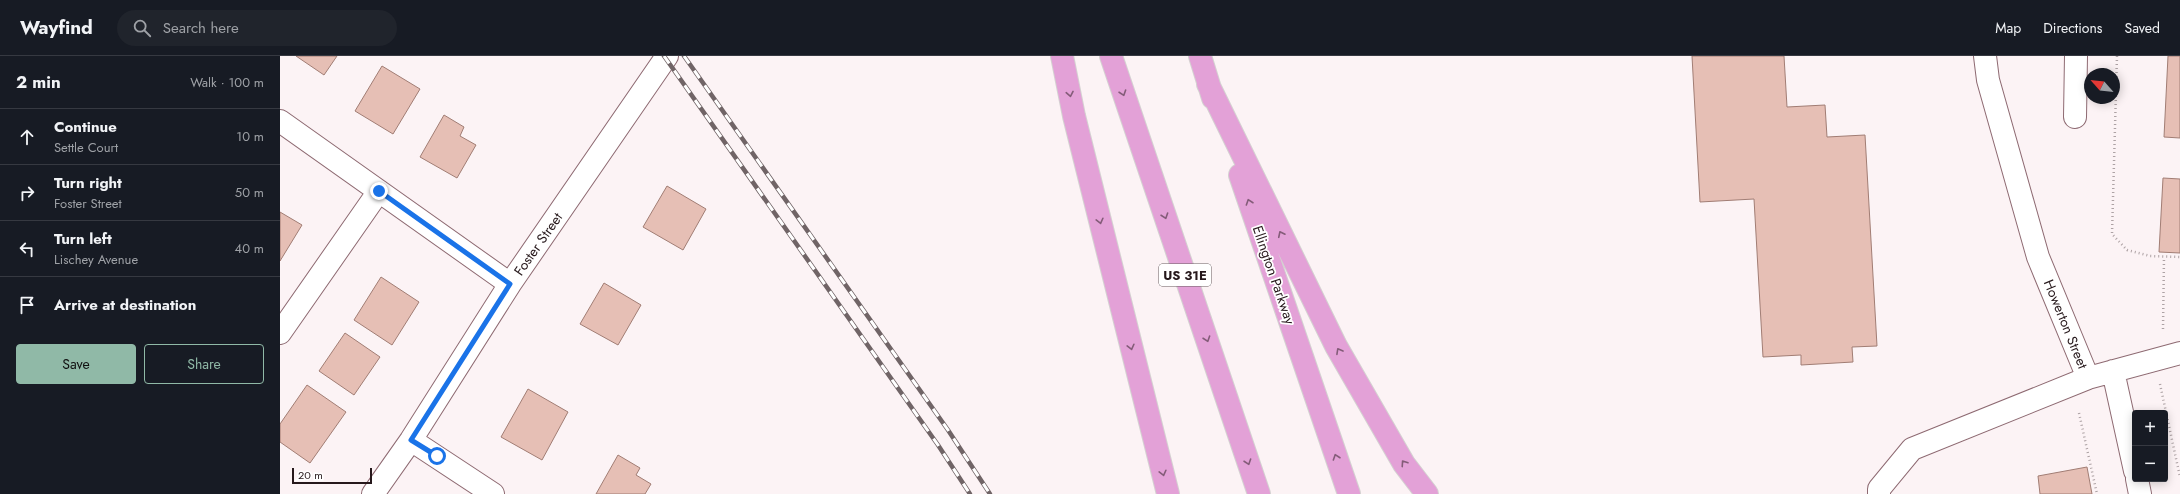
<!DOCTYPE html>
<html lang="en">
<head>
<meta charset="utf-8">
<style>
  :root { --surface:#171b24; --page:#20242c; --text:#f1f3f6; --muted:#9ea1a6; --line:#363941; --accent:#90b9a7 }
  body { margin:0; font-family:Jost,sans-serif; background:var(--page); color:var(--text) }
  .controls { position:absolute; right:12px; bottom:12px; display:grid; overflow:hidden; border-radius:4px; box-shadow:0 2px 10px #0003 }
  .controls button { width:36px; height:36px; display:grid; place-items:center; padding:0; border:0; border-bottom:1px solid var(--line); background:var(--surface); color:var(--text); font:20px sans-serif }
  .compass { position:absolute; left:1804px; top:12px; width:36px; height:36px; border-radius:50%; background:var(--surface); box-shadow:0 2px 10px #0003; rotate:297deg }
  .scale { position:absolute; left:12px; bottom:10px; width:80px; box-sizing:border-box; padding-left:4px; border:2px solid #26181b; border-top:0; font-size:11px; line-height:14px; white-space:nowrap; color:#26181b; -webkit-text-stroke:3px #fff; paint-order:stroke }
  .stop { position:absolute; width:12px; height:12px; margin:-9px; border:3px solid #1a73e8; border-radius:50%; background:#fff }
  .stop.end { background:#1a73e8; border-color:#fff; box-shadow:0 1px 4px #0008 }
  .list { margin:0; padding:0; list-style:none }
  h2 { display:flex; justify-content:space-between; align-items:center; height:52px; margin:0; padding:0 16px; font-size:17px }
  h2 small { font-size:13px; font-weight:400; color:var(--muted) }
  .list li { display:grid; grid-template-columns:26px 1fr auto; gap:12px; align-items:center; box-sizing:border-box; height:56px; padding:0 16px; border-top:1px solid var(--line) }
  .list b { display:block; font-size:15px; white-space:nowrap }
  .list p { margin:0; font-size:13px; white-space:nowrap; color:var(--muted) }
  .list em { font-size:13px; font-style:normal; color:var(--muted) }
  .actions { display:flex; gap:8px; padding:12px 16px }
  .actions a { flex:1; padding:9px 0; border:1px solid var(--accent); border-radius:4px; text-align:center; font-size:14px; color:var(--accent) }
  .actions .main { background:var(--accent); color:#111 }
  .icon { flex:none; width:22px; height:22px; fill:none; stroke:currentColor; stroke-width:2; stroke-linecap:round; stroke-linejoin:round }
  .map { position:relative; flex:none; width:1900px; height:438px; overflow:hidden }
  header { display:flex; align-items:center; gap:24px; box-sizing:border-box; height:56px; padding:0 20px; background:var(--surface); border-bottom:1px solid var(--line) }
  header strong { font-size:19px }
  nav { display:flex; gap:22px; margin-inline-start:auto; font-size:14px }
  .search { width:280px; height:36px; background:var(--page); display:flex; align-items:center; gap:10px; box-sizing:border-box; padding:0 14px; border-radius:22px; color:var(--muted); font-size:15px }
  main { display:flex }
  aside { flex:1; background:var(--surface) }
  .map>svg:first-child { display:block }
  .building { fill:#e6bfb5; stroke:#a17d74 }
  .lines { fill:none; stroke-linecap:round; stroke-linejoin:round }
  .minor-casing { stroke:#8e6a72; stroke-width:24 }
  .highway-casing { stroke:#d4d1d1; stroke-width:24 }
  .path { stroke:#ada2a4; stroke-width:2.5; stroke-dasharray:1 3; stroke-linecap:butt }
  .minor { stroke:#fff; stroke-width:22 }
  .highway { stroke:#e3a1d7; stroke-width:22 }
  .rail-casing { stroke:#706466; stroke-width:4.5 }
  .rail { stroke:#fff; stroke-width:3; stroke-dasharray:9; stroke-linecap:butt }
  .oneway { stroke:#845c79 }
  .route { stroke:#1a73e8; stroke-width:5 }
  .labels { text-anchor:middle; stroke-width:3.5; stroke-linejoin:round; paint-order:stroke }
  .shield { fill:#fff; stroke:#675d5f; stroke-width:1 }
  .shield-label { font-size:13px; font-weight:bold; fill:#26181b }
  .street-label { font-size:14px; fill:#26181b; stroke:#fff }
</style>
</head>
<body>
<header>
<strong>Wayfind</strong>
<div class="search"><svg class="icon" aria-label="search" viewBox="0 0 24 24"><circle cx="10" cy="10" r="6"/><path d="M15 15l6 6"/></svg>Search here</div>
<nav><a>Map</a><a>Directions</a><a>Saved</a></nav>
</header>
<main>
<aside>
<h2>2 min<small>Walk · 100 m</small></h2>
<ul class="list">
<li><svg class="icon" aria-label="ahead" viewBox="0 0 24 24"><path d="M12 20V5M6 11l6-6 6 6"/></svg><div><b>Continue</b><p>Settle Court</p></div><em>10 m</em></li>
<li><svg class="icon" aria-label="right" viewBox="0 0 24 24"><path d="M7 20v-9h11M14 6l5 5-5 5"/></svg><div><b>Turn right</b><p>Foster Street</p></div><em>50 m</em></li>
<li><svg class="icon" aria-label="left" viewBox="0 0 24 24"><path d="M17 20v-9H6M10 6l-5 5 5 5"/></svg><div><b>Turn left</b><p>Lischey Avenue</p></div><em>40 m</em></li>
<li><svg class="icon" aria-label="arrive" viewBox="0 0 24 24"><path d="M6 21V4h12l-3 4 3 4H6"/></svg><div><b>Arrive at destination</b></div></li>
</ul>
<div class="actions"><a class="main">Save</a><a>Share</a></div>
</aside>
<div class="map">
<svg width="1900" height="438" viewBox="0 0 1900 438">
  <rect width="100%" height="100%" fill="#fcf3f5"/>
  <path class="building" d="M16,0h41l-13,19z
    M1412,0h92l3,51 38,-2 2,32 38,-2 12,211 -25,1 1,15 -52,3v-10l-38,2 -9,-158 -54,3z
    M1888,0h12v82l-16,-1z
    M102,10l38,23 -27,45 -38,-23z
    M164,59l20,12 -4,9 16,9 -19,33 -37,-21z
    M1883,122l17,1v74l-21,-1z
    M387,130l39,23 -23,41 -40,-23z
    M0,156l22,13 -22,36z
    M101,221l38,25 -27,43 -38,-25z
    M324,227l37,22 -23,40 -38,-21z
    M65,277l35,24 -26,38 -35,-24z
    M27,329l39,27 -36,51 -30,-21v-18z
    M248,333l40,23 -26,48 -41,-23z
    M338,399l22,13 -4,7 15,9 -6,10h-49z
    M1807,411l5,27h-52l-2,-18z"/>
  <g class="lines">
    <defs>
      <path id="minor" d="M1705,0l3,24 50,177 50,121
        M1795,61l1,-61
        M0,65l230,163
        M0,277l99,-142
        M1833,315l22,100
        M131,384l82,54
        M1857,423l3,15
        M93,438l38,-54 99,-156 157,-228
        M1599,438v-5l33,-40 176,-71 92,-25"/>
      <path id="highway" d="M782,0l12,60 94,378
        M831,0l148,438
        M920,0l13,42
        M928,28l128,262 68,118 23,30
        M960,119l109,319"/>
    </defs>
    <use href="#minor" class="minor-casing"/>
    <use href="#highway" class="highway-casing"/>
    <path class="path" d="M1837,0l-5,178 15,16 23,6 30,1
      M1883,273l1,-72
      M1880,328l20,93
      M1799,357l18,81"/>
    <use href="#minor" class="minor"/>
    <use href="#highway" class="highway"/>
    <defs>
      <path id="rail" d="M384,0l274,389 32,49
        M404,0l264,374 42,64"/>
    </defs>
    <use href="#rail" class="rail-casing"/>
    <use href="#rail" class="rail"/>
  </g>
  <defs><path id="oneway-chevron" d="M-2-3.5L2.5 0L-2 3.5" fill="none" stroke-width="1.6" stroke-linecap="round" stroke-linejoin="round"/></defs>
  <g class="oneway">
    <use href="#oneway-chevron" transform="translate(843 37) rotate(71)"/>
    <use href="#oneway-chevron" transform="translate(790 38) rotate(79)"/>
    <use href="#oneway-chevron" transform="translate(969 146) rotate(-109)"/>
    <use href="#oneway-chevron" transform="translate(885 160) rotate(71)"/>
    <use href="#oneway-chevron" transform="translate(820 165) rotate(76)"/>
    <use href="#oneway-chevron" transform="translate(1001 178) rotate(-116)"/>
    <use href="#oneway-chevron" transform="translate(927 283) rotate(71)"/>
    <use href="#oneway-chevron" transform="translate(851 291) rotate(76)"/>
    <use href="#oneway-chevron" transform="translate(1059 295) rotate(-119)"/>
    <use href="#oneway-chevron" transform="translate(1056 401) rotate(-109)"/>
    <use href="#oneway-chevron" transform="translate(968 406) rotate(71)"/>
    <use href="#oneway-chevron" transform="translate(1124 407) rotate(-124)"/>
    <use href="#oneway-chevron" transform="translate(883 417) rotate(76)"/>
  </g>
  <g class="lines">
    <path class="route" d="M99,135l131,93 -99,156 26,16"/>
  </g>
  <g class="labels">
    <rect class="shield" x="879" y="208" width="52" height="22" rx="3"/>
    <g class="shield-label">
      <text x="905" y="224">US 31E</text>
    </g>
    <g class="street-label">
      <text transform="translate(258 188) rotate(-55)" y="5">Foster Street</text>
      <text transform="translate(994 219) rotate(71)" y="5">Ellington Parkway</text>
      <text transform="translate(1786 268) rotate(68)" y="5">Howerton Street</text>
    </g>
  </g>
</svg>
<div class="controls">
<button>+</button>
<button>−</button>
</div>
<svg class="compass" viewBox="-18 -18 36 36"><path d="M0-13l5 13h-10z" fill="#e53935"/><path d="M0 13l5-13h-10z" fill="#9ea1a6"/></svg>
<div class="scale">20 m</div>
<div class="stop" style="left:157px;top:400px"></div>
<div class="stop end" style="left:99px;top:135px"></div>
</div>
</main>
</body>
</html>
